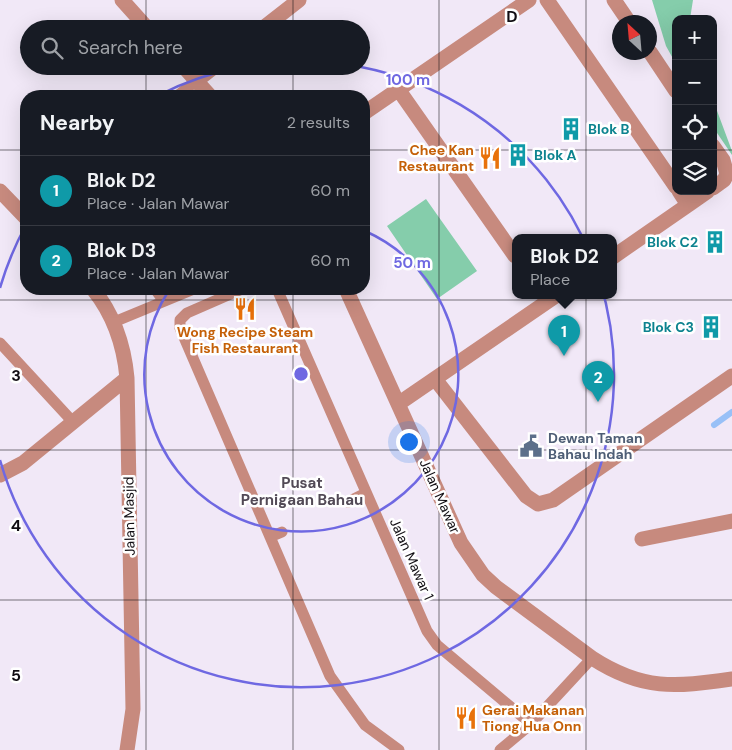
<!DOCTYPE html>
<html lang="en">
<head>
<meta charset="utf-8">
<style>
  :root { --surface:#171b24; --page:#20242c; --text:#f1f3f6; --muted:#9ea1a6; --line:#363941; --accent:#7c3aed }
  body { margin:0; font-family:"DM Sans",sans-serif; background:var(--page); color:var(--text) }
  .controls { position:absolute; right:15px; top:15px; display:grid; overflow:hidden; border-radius:10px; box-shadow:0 5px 20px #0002 }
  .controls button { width:45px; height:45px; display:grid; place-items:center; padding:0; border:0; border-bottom:1px solid var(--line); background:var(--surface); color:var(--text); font:25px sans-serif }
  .compass { position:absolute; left:612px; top:15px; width:45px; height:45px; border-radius:50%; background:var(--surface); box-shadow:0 5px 20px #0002; rotate:334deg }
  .you { position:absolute; left:408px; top:441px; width:18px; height:18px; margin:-12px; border:4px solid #fff; border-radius:50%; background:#1a73e8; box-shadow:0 0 0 8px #1a73e833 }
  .badge { display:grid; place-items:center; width:32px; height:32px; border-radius:50%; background:var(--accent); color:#fff; font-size:16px; font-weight:700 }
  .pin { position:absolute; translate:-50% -41px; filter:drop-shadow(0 1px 2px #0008) }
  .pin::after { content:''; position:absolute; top:26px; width:18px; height:15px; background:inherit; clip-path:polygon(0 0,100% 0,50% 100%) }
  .popup { position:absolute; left:512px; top:234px; width:105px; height:65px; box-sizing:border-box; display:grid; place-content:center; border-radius:10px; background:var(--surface); filter:drop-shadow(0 1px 4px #0005); font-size:16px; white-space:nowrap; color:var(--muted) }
  .popup b { font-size:19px; color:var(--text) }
  .popup::after { content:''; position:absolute; left:50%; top:100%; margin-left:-10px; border:10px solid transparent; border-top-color:var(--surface) }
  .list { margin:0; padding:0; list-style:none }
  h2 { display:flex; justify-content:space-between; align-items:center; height:65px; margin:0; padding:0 20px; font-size:21px }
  h2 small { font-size:16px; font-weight:400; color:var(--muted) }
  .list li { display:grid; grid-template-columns:32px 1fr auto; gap:15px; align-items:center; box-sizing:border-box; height:70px; padding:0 20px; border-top:1px solid var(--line) }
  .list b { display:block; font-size:19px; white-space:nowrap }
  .list p { margin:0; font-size:16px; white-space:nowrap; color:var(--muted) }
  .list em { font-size:16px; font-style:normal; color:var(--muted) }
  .icon { flex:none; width:28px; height:28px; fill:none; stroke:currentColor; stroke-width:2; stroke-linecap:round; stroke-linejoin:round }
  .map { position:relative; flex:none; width:732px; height:750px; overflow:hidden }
  .search { position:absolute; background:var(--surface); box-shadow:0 5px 20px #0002; left:20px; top:20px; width:350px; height:55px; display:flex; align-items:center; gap:12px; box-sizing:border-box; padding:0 18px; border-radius:28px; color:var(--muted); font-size:19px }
  .panel { position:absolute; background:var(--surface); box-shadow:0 5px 20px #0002; left:20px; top:90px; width:350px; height:205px; border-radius:20px }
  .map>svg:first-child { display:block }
  .green { fill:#85cdab }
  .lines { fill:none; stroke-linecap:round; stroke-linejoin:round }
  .stream { stroke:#98c0f7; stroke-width:6 }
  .lane { stroke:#c78a7e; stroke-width:11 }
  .street { stroke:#c78a7e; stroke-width:15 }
  .grid { fill:none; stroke:#110e13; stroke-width:1; stroke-opacity:0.55 }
  .ring { fill:none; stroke:#6f68e2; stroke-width:2.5 }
  .labels { text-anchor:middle; stroke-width:5; stroke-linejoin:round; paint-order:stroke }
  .culture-label { font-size:14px; font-weight:bold; fill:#0d838f; stroke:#fff; text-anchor:start }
  .food-label { font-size:14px; font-weight:bold; fill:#c56008; stroke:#fff; text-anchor:end }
  .service-label { font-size:14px; font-weight:bold; fill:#4e5e75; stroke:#fff; text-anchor:start }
  .street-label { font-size:14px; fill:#110e13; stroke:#fff }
  .neighbourhood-label { font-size:15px; font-weight:bold; fill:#524a56; stroke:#fff }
  .grid-label { font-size:16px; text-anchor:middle; font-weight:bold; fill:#110e13; stroke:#fff; stroke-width:5; stroke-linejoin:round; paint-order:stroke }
  .centre { fill:#6f68e2; stroke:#fff; stroke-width:2.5 }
  .ring-label { font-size:15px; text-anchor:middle; font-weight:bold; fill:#6f68e2; stroke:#fff; stroke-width:5; stroke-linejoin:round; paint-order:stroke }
</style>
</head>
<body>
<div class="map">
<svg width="732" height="750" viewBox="0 0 732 750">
  <rect width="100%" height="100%" fill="#f1e8f7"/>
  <path class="green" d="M652,0h41l-3,19h-14v45l-10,-18z
    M713,100l19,51v4l-19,-28z
    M426,199l51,72 -40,28 -50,-73z"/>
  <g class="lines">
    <path class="stream" d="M714,425l18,-13"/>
    <path class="lane" d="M177,96l19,-15
      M155,289l8,11
      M242,289l-55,24 -7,7v8l150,348 35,49 34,25
      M277,289l150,342 10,14 94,79 61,-66
      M114,322l80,-33
      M0,343l73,79
      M348,502l18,-9
      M270,537l12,-5
      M500,750l31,-26"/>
    <path class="street" d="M122,0l26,29
      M547,0l129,187
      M614,0l15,22
      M262,29l37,-29
      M650,52l26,39
      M183,66l27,30
      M196,81l19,-15
      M398,89l117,167
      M364,113l165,-113
      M713,146l10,14 4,14 -3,6 -11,8
      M0,191l26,27
      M688,205l20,-14
      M613,257l75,-52 -9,-14
      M93,289c21,26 31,56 34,89l6,331 -6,41
      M346,289l115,254 22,32 13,12 96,71c51,33 83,29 140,21
      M435,379l91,117 12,8 15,-4 179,-124
      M398,404l159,-109
      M0,475l23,-12 104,-85
      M642,539l90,-18"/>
  </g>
  <path class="grid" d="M146,0v29M293,0v29M439,0v750M586,0v750M146,66v30M293,66v30M0,150h26M364,150h312M713,150h19M146,289v461M293,289v461M0,300h732M0,450h732M0,600h732"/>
  <g class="ring">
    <path d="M365 231A157 157 0 1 1 169 290"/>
    <path d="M0 288A313 313 0 0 1 26 225M159 95A313 313 0 0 1 241 67M361 67A313 313 0 1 1 0 460"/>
  </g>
  <defs>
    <symbol id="building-bare" viewBox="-9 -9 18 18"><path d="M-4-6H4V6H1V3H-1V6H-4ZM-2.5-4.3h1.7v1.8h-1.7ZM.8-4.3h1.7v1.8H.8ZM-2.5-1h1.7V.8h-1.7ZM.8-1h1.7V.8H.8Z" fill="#0f9aa8" stroke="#fff" stroke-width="2.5" paint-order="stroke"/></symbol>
    <symbol id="restaurant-bare" viewBox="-9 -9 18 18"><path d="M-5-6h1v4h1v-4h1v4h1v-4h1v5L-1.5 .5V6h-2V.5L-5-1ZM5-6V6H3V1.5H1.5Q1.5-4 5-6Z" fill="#e8710a" stroke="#fff" stroke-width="2.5" paint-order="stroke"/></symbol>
    <symbol id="civic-bare" viewBox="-9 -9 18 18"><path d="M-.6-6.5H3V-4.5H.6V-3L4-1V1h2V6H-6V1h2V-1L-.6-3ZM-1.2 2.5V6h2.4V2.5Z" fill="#5c6f8a" stroke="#fff" stroke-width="2.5" paint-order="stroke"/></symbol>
  </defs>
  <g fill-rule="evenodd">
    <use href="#building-bare" x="555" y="113" width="32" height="32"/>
    <use href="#building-bare" x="502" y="139" width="32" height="32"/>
    <use href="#restaurant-bare" x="474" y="142" width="32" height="32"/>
    <use href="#building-bare" x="699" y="226" width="32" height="32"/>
    <use href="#restaurant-bare" x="229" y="293" width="32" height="32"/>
    <use href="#building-bare" x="695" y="311" width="32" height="32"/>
    <use href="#civic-bare" x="515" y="430" width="32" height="32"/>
    <use href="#restaurant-bare" x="450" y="702" width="32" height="32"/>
  </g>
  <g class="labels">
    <g class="culture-label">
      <text x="588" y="134">Blok B</text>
      <text x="534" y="160">Blok A</text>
      <text x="698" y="247" text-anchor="end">Blok C2</text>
      <text x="694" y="332" text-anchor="end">Blok C3</text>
    </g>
    <g class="food-label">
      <text x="474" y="155">Chee Kan<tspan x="474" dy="16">Restaurant</tspan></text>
      <text x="245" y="337" text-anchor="middle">Wong Recipe Steam<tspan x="245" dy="16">Fish Restaurant</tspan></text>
      <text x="482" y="715" text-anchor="start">Gerai Makanan<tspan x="482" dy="16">Tiong Hua Onn</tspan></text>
    </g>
    <g class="service-label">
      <text x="548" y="443">Dewan Taman<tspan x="548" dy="16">Bahau Indah</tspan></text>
    </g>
    <g class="street-label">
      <text transform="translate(440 496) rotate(66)" y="5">Jalan Mawar</text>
      <text transform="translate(129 516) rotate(-91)" y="5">Jalan Masjid</text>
      <text transform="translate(412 559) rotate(66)" y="5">Jalan Mawar 1</text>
    </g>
    <g class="neighbourhood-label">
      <text x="302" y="488">Pusat<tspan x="302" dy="17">Pernigaan Bahau</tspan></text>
    </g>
  </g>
  <g class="grid-label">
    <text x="512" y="22">D</text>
    <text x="16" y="381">3</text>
    <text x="16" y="531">4</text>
    <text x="16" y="681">5</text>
  </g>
  <circle cx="301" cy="374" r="8" class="centre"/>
  <g class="ring-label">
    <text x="408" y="85">100 m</text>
    <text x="412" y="268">50 m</text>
  </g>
</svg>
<div class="controls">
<button>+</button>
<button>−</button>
<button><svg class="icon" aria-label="locate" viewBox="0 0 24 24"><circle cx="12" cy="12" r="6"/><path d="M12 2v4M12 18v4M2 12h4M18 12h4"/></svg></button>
<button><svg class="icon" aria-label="layers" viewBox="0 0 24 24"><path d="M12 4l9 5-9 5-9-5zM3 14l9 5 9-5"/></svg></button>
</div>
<svg class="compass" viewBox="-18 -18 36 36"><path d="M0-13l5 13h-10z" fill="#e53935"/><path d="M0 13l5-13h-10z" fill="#9ea1a6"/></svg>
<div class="you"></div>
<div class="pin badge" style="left:564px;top:356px;background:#0f9aa8">1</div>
<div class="popup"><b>Blok D2</b>Place</div>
<div class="pin badge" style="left:598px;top:402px;background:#0f9aa8">2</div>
<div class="search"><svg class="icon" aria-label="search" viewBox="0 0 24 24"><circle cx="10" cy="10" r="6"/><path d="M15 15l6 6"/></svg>Search here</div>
<section class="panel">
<h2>Nearby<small>2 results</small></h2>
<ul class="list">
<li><span class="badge" style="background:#0f9aa8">1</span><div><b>Blok D2</b><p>Place · Jalan Mawar</p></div><em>60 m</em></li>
<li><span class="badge" style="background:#0f9aa8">2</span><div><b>Blok D3</b><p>Place · Jalan Mawar</p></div><em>60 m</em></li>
</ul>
</section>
</div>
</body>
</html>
